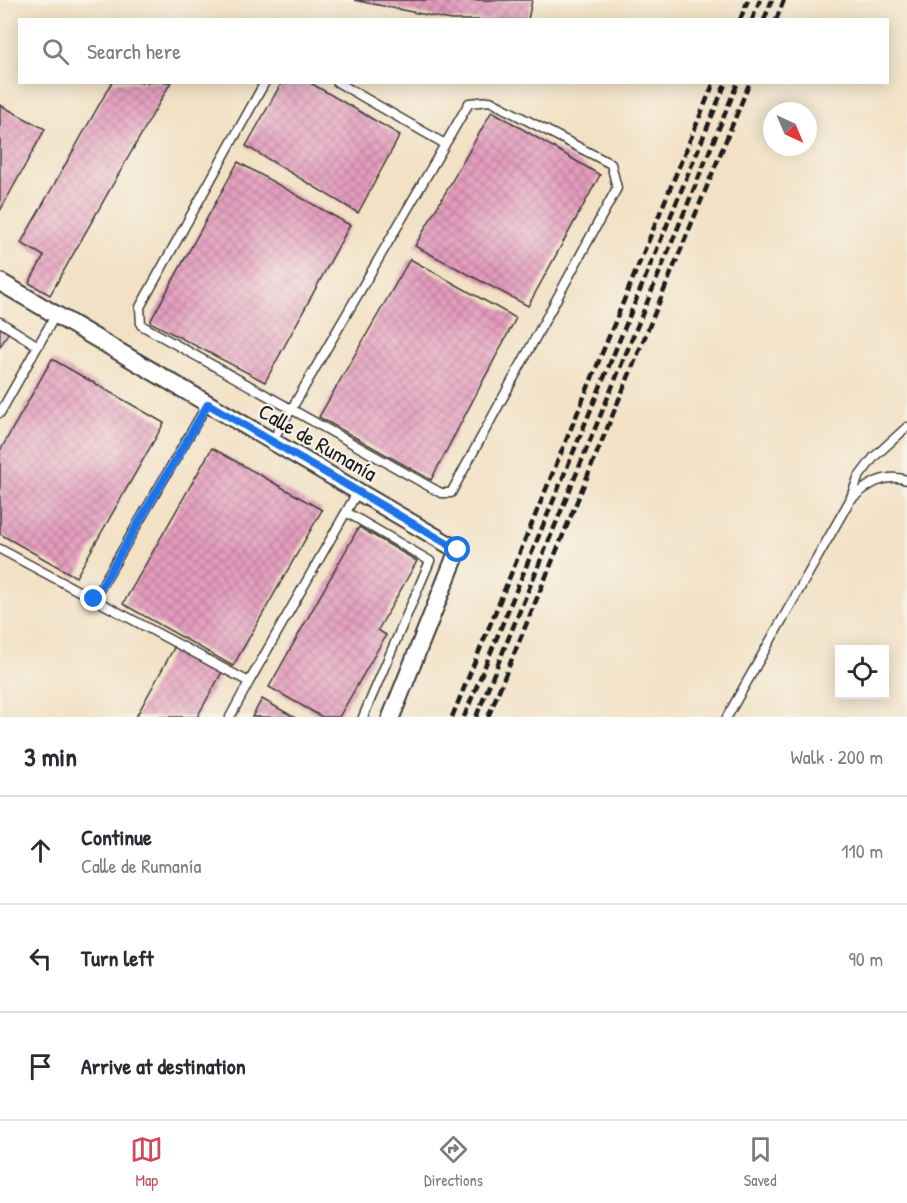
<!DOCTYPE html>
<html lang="en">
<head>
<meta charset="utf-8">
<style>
  :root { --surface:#fff; --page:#f2f2f3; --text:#2b2b33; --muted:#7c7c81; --line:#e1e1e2; --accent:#d1495b }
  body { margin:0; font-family:"Patrick Hand",sans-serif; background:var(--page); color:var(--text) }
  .controls { position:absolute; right:18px; bottom:18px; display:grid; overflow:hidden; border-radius:0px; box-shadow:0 3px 15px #0003 }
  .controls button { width:54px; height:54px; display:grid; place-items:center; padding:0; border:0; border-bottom:2px solid var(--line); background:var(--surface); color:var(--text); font:30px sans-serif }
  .compass { position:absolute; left:763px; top:102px; width:54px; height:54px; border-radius:50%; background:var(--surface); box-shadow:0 3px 15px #0003; rotate:136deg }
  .stop { position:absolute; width:18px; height:18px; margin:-14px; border:4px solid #1a73e8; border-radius:50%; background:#fff }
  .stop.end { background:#1a73e8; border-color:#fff; box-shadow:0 2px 6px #0008 }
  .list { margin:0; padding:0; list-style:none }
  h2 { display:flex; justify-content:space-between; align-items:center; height:78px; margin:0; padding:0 24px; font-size:26px }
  h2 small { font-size:20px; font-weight:400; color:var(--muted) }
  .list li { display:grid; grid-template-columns:39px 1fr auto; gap:18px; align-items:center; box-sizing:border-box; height:108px; padding:0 24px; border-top:2px solid var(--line) }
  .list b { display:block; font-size:22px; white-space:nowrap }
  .list p { margin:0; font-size:20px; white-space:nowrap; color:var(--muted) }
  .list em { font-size:20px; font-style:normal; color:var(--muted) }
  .icon { flex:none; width:33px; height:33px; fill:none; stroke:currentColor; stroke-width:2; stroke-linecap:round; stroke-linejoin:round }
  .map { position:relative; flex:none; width:907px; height:717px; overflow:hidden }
  .search { position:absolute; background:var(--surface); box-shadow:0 3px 15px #0003; left:18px; right:18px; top:18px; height:66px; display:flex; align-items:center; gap:15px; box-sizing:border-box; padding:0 21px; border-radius:0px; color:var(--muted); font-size:22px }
  .sheet { height:402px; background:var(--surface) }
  nav { display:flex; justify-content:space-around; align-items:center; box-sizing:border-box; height:84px; border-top:2px solid var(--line); background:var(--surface); font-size:16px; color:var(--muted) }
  nav a { display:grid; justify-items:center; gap:3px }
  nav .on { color:var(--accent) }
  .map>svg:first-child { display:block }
  .building { fill:url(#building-cross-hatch) }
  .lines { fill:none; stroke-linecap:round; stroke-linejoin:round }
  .lane-casing { stroke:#3c3a35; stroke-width:11 }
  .street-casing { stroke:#3c3a35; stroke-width:20 }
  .lane { stroke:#fff; stroke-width:8 }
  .street { stroke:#fff; stroke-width:16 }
  .rail { stroke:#1c1c1c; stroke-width:4.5; stroke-dasharray:9 4.5; stroke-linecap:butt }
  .route { stroke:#1a73e8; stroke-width:8 }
  .labels { text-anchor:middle; stroke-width:4.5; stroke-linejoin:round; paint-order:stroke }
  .street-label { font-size:22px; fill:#1c1c1c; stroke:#f7f3e8 }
</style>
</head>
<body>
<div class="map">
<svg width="907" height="717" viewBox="0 0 907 717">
  <defs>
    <pattern id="building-cross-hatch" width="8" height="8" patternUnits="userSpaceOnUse" patternTransform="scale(1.5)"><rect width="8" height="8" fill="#e49dbd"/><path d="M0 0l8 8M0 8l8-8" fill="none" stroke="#b87f99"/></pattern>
  </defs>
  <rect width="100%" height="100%" fill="#f7f3e8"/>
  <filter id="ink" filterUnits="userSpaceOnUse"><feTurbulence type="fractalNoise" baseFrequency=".0167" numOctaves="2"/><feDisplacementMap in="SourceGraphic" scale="12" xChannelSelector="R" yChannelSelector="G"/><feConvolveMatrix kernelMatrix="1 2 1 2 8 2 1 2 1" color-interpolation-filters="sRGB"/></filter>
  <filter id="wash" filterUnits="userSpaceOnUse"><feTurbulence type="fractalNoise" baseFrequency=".008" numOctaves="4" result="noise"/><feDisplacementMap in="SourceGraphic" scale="24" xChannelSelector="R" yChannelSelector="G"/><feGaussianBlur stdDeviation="1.35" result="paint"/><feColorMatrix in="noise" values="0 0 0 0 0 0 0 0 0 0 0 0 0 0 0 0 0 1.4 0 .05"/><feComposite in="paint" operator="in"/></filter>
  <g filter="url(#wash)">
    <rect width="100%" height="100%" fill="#f2e1c5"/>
    <g id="blocks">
      <path class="building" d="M354,0h178l-4,20h-77z
        M112,82h59l-121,213 -21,-12 15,-27 -23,-13z
        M282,82h27l91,53 -42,78 -112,-67z
        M0,105l45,24 -45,82z
        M492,111l108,64 -72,131 -113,-60z
        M238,162l112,63 -85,157 -115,-60z
        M410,259l106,59 -85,162 -112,-63z
        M0,327l8,6 -8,14z
        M52,359l112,64 -88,154 -76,-43v-83z
        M212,448l110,62 -89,156 -110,-62z
        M359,527l58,34 -39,69 8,5 -47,82h-17l-53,-30z
        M175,646l47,26 -25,45h-61z
        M262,699l32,18h-42z"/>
    </g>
  </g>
  <g filter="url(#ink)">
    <use href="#blocks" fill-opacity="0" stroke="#3c3a35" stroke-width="1.5"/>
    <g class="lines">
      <defs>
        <path id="lane" d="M265,82l-125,225 1,18 300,168h10l166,-305 -6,-24 -121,-63 -21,2 -178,307 -19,31
          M337,82l108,62
          M0,322l38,24
          M0,413l56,-99
          M907,427l-33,30 -16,21 -8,22c16,-14 34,-28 57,-20
          M346,512l84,49 -67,156
          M0,549l249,133 109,-191
          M94,599l114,-196
          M230,717l19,-35
          M727,717l123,-217"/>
        <path id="street" d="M0,282l458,268 -67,167"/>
      </defs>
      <use href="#lane" class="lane-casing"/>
      <use href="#street" class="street-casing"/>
      <use href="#lane" class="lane"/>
      <use href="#street" class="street"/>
      <path class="rail" d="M740,20l8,-20
        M752,20l8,-20
        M764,20l8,-20
        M776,20l8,-20
        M452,717l262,-635
        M464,717l262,-635
        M476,717l262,-635
        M488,717l262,-635"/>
    </g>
  </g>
  <g class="lines" filter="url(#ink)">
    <path class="route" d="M94,599l114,-195 250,146"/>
  </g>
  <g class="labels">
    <g class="street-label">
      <text transform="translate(318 442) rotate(30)" y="8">Calle de Rumanía</text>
    </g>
  </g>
</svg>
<div class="controls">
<button><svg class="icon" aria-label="locate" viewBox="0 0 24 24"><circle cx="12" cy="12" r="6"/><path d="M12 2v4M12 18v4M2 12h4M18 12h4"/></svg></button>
</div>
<svg class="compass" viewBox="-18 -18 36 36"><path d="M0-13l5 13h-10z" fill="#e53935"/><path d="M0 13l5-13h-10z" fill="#7c7c81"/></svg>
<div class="stop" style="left:458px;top:550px"></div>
<div class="stop end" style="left:94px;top:599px"></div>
<div class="search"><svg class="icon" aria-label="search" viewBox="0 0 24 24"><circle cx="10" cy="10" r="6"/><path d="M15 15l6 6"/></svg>Search here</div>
</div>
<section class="sheet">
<h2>3 min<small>Walk · 200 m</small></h2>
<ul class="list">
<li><svg class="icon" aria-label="ahead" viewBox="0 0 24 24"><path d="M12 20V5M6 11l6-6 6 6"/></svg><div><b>Continue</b><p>Calle de Rumanía</p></div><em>110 m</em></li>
<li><svg class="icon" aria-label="left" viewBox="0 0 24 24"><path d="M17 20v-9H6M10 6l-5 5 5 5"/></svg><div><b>Turn left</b></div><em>90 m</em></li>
<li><svg class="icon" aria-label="arrive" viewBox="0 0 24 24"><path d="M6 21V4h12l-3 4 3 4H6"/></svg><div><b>Arrive at destination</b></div></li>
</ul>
</section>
<nav>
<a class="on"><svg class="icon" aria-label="map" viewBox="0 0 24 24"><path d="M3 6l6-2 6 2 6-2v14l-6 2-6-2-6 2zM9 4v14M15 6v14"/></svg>Map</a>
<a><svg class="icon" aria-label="directions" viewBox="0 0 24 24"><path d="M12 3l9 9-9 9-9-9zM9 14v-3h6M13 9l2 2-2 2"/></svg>Directions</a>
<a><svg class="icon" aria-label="saved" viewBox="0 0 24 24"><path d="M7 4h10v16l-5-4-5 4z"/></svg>Saved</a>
</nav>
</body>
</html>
